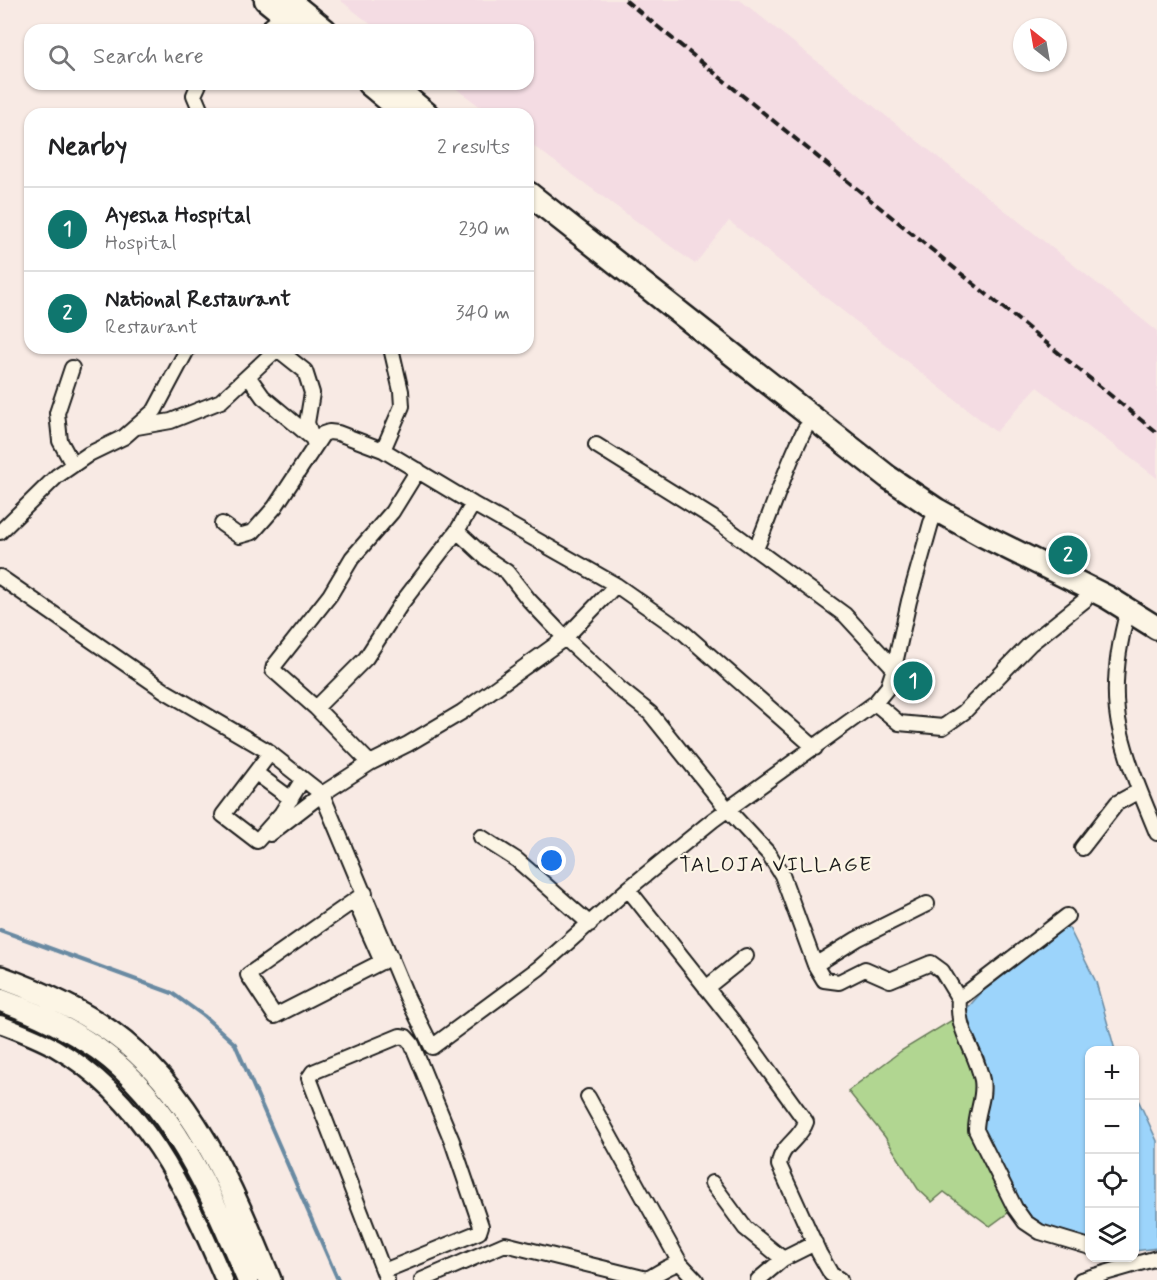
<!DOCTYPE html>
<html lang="en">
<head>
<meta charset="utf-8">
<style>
  :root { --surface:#fff; --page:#f6f6f6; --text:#202124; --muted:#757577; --line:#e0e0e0; --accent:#0f766e }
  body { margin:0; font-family:Mynerve,sans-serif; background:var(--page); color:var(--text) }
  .controls { position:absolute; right:18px; bottom:18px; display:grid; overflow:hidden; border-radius:12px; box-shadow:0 2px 4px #0004 }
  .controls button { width:54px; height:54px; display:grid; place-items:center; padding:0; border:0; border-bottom:2px solid var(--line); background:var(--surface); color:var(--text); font:30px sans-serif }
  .compass { position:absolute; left:1013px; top:18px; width:54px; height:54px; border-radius:50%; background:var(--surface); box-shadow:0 2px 4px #0004; rotate:329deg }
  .you { position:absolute; left:552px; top:861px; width:21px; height:21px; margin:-15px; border:4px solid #fff; border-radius:50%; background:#1a73e8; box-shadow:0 0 0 9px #1a73e833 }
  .badge { display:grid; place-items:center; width:39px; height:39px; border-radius:50%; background:var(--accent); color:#fff; font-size:20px; font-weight:700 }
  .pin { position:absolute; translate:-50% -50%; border:3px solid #fff; box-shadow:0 2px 6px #0006 }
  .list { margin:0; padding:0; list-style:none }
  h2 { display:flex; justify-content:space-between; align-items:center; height:78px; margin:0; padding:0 24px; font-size:26px }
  h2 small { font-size:20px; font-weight:400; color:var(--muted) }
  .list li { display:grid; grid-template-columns:39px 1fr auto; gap:18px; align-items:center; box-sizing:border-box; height:84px; padding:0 24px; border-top:2px solid var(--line) }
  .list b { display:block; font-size:22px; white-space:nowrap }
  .list p { margin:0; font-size:20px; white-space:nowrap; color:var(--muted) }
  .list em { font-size:20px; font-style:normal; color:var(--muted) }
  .icon { flex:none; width:33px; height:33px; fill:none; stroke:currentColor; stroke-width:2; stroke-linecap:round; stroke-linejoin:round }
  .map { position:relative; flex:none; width:1157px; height:1280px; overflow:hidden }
  .search { position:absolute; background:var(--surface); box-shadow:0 2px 4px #0004; left:24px; top:24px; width:510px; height:66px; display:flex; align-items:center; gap:15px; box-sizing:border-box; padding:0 21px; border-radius:18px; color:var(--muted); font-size:22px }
  .panel { position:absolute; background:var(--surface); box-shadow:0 2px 4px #0004; left:24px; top:108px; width:510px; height:246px; border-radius:18px }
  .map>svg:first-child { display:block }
  .built { fill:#f4dce3 }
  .green { fill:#b1d691; stroke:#667956; stroke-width:1.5 }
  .water { fill:#9cd4fb; stroke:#698aa2; stroke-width:1.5 }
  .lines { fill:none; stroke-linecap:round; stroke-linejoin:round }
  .stream { stroke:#698aa2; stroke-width:4 }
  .minor-casing { stroke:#1c1c1c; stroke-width:18 }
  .tertiary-casing { stroke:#1c1c1c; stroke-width:21 }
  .primary-casing { stroke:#1c1c1c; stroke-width:26 }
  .trunk-casing { stroke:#1c1c1c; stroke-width:27 }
  .minor { stroke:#fcf5e5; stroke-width:14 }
  .tertiary { stroke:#fcf5e5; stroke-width:16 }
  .primary { stroke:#fcf5e5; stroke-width:21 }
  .trunk { stroke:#fcf5e5; stroke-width:22 }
  .rail { stroke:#1c1c1c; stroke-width:4; stroke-dasharray:9 4.5; stroke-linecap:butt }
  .labels { text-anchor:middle; stroke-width:4.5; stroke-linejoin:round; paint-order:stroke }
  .neighbourhood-label { font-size:21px; letter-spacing:1.5px; fill:#1c1c1c; stroke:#fcf5e5 }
</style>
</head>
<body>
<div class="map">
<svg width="1157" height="1280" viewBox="0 0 1157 1280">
  <rect width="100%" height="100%" fill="#f8eae4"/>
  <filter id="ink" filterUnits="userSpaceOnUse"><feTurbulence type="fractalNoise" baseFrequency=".0167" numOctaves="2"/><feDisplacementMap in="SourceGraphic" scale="12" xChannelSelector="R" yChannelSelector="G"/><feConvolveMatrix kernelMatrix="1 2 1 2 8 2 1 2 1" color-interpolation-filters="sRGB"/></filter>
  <g filter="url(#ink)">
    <path class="built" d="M340,0h400l417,331v147l-120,-91 -41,45 -267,-211 -34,43 -167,-122v-28h-38l-40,-30h78v-54h-150z"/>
    <path class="green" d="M962,1014l22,43 6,28 -10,46 40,73 -30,22 -46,-34 -12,10 -14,-13 -33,-52 -37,-46 53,-40z"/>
    <path class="water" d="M1056,928h13l27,54 19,68h-25l-1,193 -48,-15 -21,-24 -40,-73 10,-46 -6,-28 -22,-43 28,-31z
      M1135,1093l22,48v107l-22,3z"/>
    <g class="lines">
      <path class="stream" d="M0,930l172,63 32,23 31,28 103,236"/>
      <defs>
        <path id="minor" d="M265,30l20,-15
          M199,84l-5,11 8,19
          M276,348l29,23 7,22 -5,30 8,22
          M72,368l-15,45 3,28 13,24
          M248,376l15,21 48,40
          M137,427l34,-6 50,-20 57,-53
          M596,445l117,73 132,97 49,53
          M383,450l19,-44 -1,-15 -10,-43
          M222,524l17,12 14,-4 22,-25 48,-73 6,-2 9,1 45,17 90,54 143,81 67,47 132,116
          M457,531l29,27 21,14 22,28 36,38 51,-53
          M0,532l57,-56 32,-22 35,-17 31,-27 33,-62
          M756,549c17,-40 29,-81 49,-120
          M0,577l165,114 101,59 56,44 85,203 25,50 107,-79 89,-79 85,-69 162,-117 13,-16 6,-19 15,-67 22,-78 6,-13
          M1128,610c-10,37 -17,81 -8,119 8,36 23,70 37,104
          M875,703l24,20 44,4 21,-15 66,-68 55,-44
          M316,708l50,-50 35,-54 56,-73 16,-27
          M270,753l-47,62 34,26 24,-27 22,-35
          M370,763l-54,-55 -43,-38 1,-4 56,-71 22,-37 40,-46 26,-42
          M256,773l35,26
          M270,834l52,-40 48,-31 38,-19 54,-32 103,-74 55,51 30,24 78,97 41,44 13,21 33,90 9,15 15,2 26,-13 25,11 41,-17 11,8 17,28
          M481,837l36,23 73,64
          M1082,848l35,-45 22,-12
          M628,889l104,131 74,102c-6,18 -26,24 -27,43l40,88 12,21 9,6
          M365,893l-117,82 27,41 116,-59
          M355,901l27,61
          M1067,916l-108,83c-3,32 17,51 23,81 3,18 -6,32 -6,50l39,78 10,14 15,10 50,15
          M815,965l42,-26 70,-35
          M706,988l40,-32
          M588,1097l92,166
          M712,1183l33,45 38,31
          M384,1271l95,-39 2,-6 -29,-85 -40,-97 -6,-7 -6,-1 -87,36 -4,6 78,202
          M422,1280l83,-36 142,35c11,-5 21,-14 33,-16l16,17
          M758,1280l25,-21 32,-16
          M1081,1280l76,-22"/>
        <path id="tertiary" d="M0,1024c18,7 37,14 55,24 88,50 131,142 169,232"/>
        <path id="primary" d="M0,977c39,14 77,31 111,55 82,59 122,158 159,248
          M0,1000c34,12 68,28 98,49 76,55 114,147 150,231"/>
        <path id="trunk" d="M266,0l31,25
          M288,0l37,30
          M369,84l30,25
          M391,84l36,30
          M528,193l360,284 49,33 47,26 123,61 50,31"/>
      </defs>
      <use href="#minor" class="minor-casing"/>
      <use href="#tertiary" class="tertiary-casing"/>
      <use href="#primary" class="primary-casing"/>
      <use href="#trunk" class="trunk-casing"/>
      <use href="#minor" class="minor"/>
      <use href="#tertiary" class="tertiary"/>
      <use href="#primary" class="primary"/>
      <use href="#trunk" class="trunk"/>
      <path class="rail" d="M625,0l532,433"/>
    </g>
  </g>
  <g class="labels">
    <g class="neighbourhood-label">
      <text x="776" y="871">TALOJA VILLAGE</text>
    </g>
  </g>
</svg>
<div class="controls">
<button>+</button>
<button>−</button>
<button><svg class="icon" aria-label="locate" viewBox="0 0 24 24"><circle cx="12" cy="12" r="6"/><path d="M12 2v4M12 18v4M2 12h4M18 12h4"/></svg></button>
<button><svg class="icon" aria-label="layers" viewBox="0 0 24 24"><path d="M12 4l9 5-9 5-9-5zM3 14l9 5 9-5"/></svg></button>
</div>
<svg class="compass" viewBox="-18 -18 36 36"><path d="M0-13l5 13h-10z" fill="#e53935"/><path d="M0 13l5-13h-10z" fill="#757577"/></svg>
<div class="you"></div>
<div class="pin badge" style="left:913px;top:681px">1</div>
<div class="pin badge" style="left:1068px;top:555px">2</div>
<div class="search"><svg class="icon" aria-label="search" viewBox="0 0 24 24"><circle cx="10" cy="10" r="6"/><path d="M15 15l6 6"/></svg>Search here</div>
<section class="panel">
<h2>Nearby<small>2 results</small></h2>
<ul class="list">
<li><span class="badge">1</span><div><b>Ayesha Hospital</b><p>Hospital</p></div><em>230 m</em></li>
<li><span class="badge">2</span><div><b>National Restaurant</b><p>Restaurant</p></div><em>340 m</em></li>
</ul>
</section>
</div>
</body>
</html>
